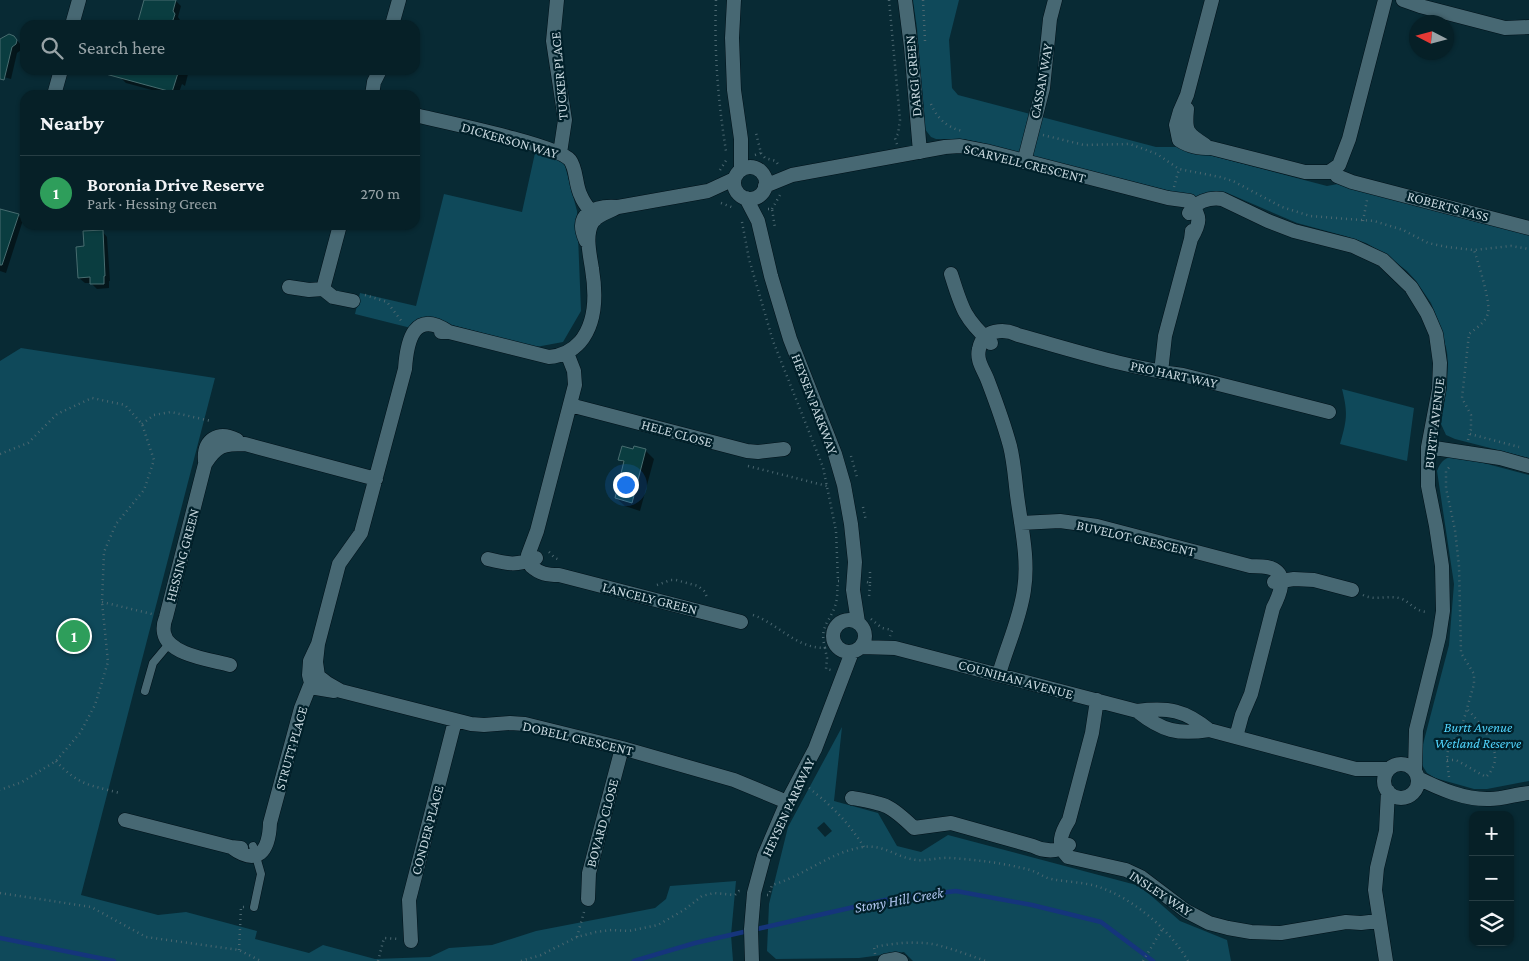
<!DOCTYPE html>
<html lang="en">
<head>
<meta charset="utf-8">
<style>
  :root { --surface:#062027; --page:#0f282f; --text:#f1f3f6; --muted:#98a3a7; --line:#273e44; --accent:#0b8043 }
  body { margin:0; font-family:"Crimson Pro",serif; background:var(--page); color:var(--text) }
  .controls { position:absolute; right:15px; bottom:15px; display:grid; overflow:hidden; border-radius:10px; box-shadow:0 1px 4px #0004 }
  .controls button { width:45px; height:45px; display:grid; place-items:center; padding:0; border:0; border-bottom:1px solid var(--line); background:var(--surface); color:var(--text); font:25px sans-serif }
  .compass { position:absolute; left:1409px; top:15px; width:45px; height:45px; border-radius:50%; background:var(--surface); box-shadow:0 1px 4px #0004; rotate:276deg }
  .you { position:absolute; left:625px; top:484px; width:18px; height:18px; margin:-12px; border:4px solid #fff; border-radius:50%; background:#1a73e8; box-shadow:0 0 0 8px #1a73e833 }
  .badge { display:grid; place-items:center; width:32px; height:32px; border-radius:50%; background:var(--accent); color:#fff; font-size:16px; font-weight:700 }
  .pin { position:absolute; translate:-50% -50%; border:2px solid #fff; box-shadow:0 1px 5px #0006 }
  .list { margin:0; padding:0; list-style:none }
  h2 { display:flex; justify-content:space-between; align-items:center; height:65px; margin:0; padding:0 20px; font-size:21px }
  h2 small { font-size:16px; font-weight:400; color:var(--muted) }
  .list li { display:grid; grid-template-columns:32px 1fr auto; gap:15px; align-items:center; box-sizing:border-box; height:75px; padding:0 20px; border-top:1px solid var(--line) }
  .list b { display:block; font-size:19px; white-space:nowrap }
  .list p { margin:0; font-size:16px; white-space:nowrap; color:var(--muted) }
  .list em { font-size:16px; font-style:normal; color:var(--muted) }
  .icon { flex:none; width:28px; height:28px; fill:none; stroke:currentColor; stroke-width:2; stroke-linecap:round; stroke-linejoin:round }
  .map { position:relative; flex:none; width:1529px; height:961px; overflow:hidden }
  .search { position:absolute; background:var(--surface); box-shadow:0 1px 4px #0004; left:20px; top:20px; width:400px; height:55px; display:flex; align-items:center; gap:12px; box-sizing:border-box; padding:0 18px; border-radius:15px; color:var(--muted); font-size:19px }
  .panel { position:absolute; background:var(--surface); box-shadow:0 1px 4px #0004; left:20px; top:90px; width:400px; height:140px; border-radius:15px }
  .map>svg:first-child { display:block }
  .green { fill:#0f495a }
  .shadow { fill:#0007 }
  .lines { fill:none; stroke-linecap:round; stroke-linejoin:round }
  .stream { stroke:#15357c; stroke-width:4.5 }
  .building { fill:#0a3d40; stroke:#486d70 }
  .service-casing { stroke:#001119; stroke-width:9 }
  .minor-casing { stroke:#001119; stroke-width:15 }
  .path { stroke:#4b6770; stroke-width:2.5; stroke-dasharray:1 4; stroke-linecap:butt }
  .service { stroke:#476873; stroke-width:8 }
  .minor { stroke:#476873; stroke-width:14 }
  .labels { text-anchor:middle; stroke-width:4.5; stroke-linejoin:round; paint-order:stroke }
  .street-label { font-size:14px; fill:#c5d6dd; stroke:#00202a }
  .park-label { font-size:14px; font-style:italic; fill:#50d4fc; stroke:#00202a }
  .water-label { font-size:15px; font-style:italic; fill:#b0c5ef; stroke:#00202a }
</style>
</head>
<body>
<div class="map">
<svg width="1529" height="961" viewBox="0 0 1529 961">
  <rect width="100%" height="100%" fill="#082a34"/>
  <path class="green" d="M913,0h46l-10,40 3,48 6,7 198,52h22l149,39 16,-3 186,50v225l-74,-19 -9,-4 -5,-11 6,-39 1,-21 -1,-12 -6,-24 -10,-25 -15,-22 -9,-10 -22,-17 -19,-11 -21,-7 -48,-13 -72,-31 -28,6 -219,-56 -14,-3h-28l-5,-2 -7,-9 -7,-100z
    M535,153l28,5 14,53 4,100 -18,31 -27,5 -103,-27 -22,8 -56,-14 5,-21 56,13 28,-112 78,18z
    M21,348l194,30 -134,517 77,20 28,-3 71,19 -2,8 54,14 14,-8 52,14 55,-2 19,-9 43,-3 44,-14 119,-23 11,-9 4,-13 66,-5 -5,54 2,26h-733v-600z
    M1342,389l72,19 -7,53 -67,-17c7,-24 8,-31 2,-55z
    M1457,456l72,19v306l-42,8h-13l-39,-11 -8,-5 -5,-8v-17l27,-103 5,-61 -17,-113c4,-11 9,-14 20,-15z
    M842,727l-8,74 44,12 19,33 24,6 27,-17 192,51 40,35 47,19 4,21h-318l-9,-9 -45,6 -83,1 -9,-8 2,-47 19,-77z"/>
  <path class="shadow" d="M145,0h30l6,6 -3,11 2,3 -1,5h-41z
    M14,37l8,9 -1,4 -4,3 -6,26 -11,-3v-38z
    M123,70h61l4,4 -3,12 -3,-2 -4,11h-8l-44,-12 -5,-5z
    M0,210l18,5 5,5 -17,53 -6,-2z
    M102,231l5,6 3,44h-1v7l-12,1 -6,-6h-6l-6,-5 6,-31z
    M645,450l9,9 -14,52 -15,-5 -9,-8 9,-33 -5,-6z
    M824,822l8,9 -7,6 -8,-9z"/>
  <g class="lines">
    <path class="stream" d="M0,938l114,23
      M634,961l61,-18 190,-43 71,-9 76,14 69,17 52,39"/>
  </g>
  <path class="building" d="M144,0h32l-3,11 2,3 -2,6 -8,5h-28z
    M9,34l5,2 3,4 -1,4 -4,3 -8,33 -4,-1v-40z
    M103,70h76l-7,22 -70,-19z
    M0,209l19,5 -17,51h-2z
    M103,230l2,46h-1v8h-14v-7l-12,1 -2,-31 8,-1 -1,-15z
    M622,446l11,3 1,-3 12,3 -14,54 -17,-5 9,-37 -6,-1z"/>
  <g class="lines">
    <defs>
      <path id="service" d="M145,691l8,-28 16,-19
        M253,846l8,28 -7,33"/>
      <path id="minor" d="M557,0l-4,41 12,79 -5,33
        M734,0l-2,38 2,52 7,49v30
        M905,0l6,47 9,105
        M1212,0l-25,95 -7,16 -4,14 3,15c11,7 20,8 32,8l94,24h24l10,-7 10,-26 36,-139
        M1403,0l17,6 85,22 24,-1
        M72,25l7,-25
        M392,25l7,-25
        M54,95l7,-25
        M372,95l2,-13 6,-12
        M1187,109c-2,22 -1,24 18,36
        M415,115c25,6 143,30 155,45 7,9 5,25 11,36 3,8 10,15 15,23
        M1024,162l19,-74 7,-69 5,-19
        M734 183a16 16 0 1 1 32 0a16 16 0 1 1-32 0Z
        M1334,169l3,7 15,6 177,46
        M765,186l27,-11 153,-28 15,-1 26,5 182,47 22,3c11,16 11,21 1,38
        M746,198l12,23 13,55 19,63 45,115 9,31 7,39 4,38 -2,28 5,32
        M1189,213c6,-11 20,-16 33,-14l46,22 26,10 59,15 30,14 28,27 16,26 9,21 4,29 -1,26 -11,58v39l8,40 6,40 1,45 -4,26 -23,93 -1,40
        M586,241c-13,-28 9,-36 32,-34l90,-16 26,-12
        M951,274c11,35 13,44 40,69
        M289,287l20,3 14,-1 10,8 20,4
        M323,289l17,-64
        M441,332h8l100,25c12,-1 22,-5 31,-15 16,-19 16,-49 12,-73 -2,-14 -7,-33 0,-46 4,-8 19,-12 26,-16
        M567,353l7,18 1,14 -38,146 -9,24 3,11c9,8 16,9 28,9l182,47
        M1161,372l4,-36 26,-97 1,-8
        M570,405l177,46 11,1 26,-3
        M1428,447l72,11 29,8
        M205,461c-2,-21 13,-31 32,-21
        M1021,523l39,-2 37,5 153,40c7,0 15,0 21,2 18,7 8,28 2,40l-22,86 -9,21 -6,22
        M488,559c20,5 28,7 48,-1
        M1274,582l20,-3 20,1 38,10
        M833 636a16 16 0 1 1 32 0a16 16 0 1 1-32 0Z
        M318,644l-2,18 2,14 9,7 14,8 130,33 13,1 26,-2 15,1 97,24 112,32 53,22
        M861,647l34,1 242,63c31,-4 48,-1 72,19
        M230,665c-18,-5 -62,-10 -66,-32 -1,-5 0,-11 2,-16l39,-153c12,-19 18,-20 40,-20l131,35
        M999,674c8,-28 21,-55 25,-84 5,-31 -3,-64 -7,-95 -2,-16 -3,-33 -7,-49 -6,-22 -14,-44 -22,-65 -4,-11 -12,-20 -9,-32 4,-20 25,-21 39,-14 55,15 110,33 165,40l146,37
        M334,691l-18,-3 -5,-5 -2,-8 1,-14 8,-17 21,-80 22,-31 44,-164c2,-29 9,-60 44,-37
        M1097,700l-5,33 -23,87c-8,13 -13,25 -1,37l58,13 15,7 45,34 23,12 19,5 23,4 30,1 65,-11 15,1 17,-2
        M1137,711c25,20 41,24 72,19l147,39h33
        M1384 781a17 17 0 1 1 34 0a17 17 0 1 1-34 0Z
        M1418,778c22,11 47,22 72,21 13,0 26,-5 39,-6
        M852,798c34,6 37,6 62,30l37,-5 82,23c12,6 24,6 36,-1
        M125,820l106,27 10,1
        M231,847c27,20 38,4 39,-24l31,-115 10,-25 6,-5
        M588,899l1,-26 33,-125
        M411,941l-2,-41 46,-179
        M752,961l-1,-32 3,-36 10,-37 23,-54 28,-53 37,-97
        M885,961l11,-2 5,2
        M1386,961l-11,-71 2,-22 9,-37 2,-40"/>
    </defs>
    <use href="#service" class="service-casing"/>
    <use href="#minor" class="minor-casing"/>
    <path class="path" d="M716,0c-2,51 2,101 10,151
      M889,0l11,120 -2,14 -3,4 2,6
      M923,0l2,41
      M931,104c6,14 16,24 32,27
      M1043,135l41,10 46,-1 27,10 22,15 41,8 13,4 49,26 28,9 64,5 29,9 25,13 19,4 27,3 37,-4 18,3
      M761,153l4,5 11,3 3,5
      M755,155l6,-2 -5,-20
      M720,170l7,-11
      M1174,187l5,-18
      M721,203l13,5
      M768,209h4l3,19
      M772,209l8,-14
      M1363,221l4,-21
      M742,222l7,37 24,82 50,126 13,64 2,50
      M365,295l22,7 16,21
      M142,424l12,-9 17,-3 40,9
      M1470,434l49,13
      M1468,440l3,-11v-14l-9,-17 7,-64c6,-5 17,-12 19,-21 3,-10 -10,-51 -14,-63
      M0,454l28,-11 29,-29 35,-16 33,7 17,19 12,36 -10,30 -28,34 -12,28 -2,50 6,60 -13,43 -15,28 -24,28 -34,21 -22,8
      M851,456l6,21
      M748,466l79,20
      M863,507l3,14
      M549,552l6,6 5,2
      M867,582l3,1 -1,14
      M870,583v-14
      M657,585l14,-5h5l22,6 6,5 4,8
      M1363,595c12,6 24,0 36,3 10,2 14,13 28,14
      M102,602l50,12
      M753,615c26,9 42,33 72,33l2,10 -1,11 5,1
      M871,619l11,9 10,2 -2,6
      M825,648c-6,-22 4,-24 10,-42 3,-8 2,-16 3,-25h3
      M1447,760h9l30,17c3,-3 6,-7 7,-10 9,-18 -14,-46 -26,-58
      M56,761c22,24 33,24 64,32
      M1449,777l-2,-17 1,-10 14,-24 12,-42v-10l-13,-21 -2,-87 -4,-36 -9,-42v-17l5,-6
      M809,788c24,19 38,33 55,59
      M0,893l91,14 55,30 93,13 22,11
      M767,895h2l3,-10c32,-9 58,-33 91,-38 22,-3 33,11 54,13 11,1 23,-3 34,-2 27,2 53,5 79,12 7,2 13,7 21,9 15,3 33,3 48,8 35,12 71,43 89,74
      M577,937l7,-25
      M239,950l2,-43h4
      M875,954l-1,-7c21,-4 46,-7 67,-1 15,4 30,10 45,15
      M378,961l6,-23 14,1
      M521,961l20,-6 36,-18 19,-5 16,-2 17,1 29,-6 26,-15 18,-14 12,-3 21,2 4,-4h2
      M1143,961l20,-33"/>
    <use href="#service" class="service"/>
    <use href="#minor" class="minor"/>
  </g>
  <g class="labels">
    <g class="street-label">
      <text transform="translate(559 76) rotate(-95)" y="5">TUCKER PLACE</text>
      <text transform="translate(913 76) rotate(-95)" y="5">DARGI GREEN</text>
      <text transform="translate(1041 81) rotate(-80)" y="5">CASSAN WAY</text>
      <text transform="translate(510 140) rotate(16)" y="5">DICKERSON WAY</text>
      <text transform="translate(1025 163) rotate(14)" y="5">SCARVELL CRESCENT</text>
      <text transform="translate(1448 206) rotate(15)" y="5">ROBERTS PASS</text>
      <text transform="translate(1174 374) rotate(12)" y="5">PRO HART WAY</text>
      <text transform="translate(815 404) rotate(69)" y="5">HEYSEN PARKWAY</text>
      <text transform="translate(1434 423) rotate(-83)" y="5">BURTT AVENUE</text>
      <text transform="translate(677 433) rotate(15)" y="5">HELE CLOSE</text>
      <text transform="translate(1136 538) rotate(13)" y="5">BUVELOT CRESCENT</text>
      <text transform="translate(182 555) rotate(-75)" y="5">HESSING GREEN</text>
      <text transform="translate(650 598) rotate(14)" y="5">LANCELY GREEN</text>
      <text transform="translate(1016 679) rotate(15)" y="5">COUNIHAN AVENUE</text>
      <text transform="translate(578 738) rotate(13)" y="5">DOBELL CRESCENT</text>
      <text transform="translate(291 748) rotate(-74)" y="5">STRUTT PLACE</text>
      <text transform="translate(788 807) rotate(-65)" y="5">HEYSEN PARKWAY</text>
      <text transform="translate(602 823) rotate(-75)" y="5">BOVARD CLOSE</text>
      <text transform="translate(427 830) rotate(-75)" y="5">CONDER PLACE</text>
      <text transform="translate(1161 893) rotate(33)" y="5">INSLEY WAY</text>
    </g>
    <g class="park-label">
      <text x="1478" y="732">Burtt Avenue<tspan x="1478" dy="16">Wetland Reserve</tspan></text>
    </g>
    <g class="water-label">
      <text transform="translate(899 900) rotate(-10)" y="5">Stony Hill Creek</text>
    </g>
  </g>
</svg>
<div class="controls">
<button>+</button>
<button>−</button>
<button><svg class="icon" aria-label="layers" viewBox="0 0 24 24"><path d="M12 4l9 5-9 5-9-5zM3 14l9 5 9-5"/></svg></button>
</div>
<svg class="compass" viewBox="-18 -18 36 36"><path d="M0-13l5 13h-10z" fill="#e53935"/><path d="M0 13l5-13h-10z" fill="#98a3a7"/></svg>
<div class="you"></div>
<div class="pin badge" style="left:74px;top:636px;background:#2e9e5b">1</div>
<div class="search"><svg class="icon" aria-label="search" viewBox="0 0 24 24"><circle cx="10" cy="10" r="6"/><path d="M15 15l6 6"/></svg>Search here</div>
<section class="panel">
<h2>Nearby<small></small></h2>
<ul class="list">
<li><span class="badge" style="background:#2e9e5b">1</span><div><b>Boronia Drive Reserve</b><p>Park · Hessing Green</p></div><em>270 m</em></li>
</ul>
</section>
</div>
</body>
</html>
